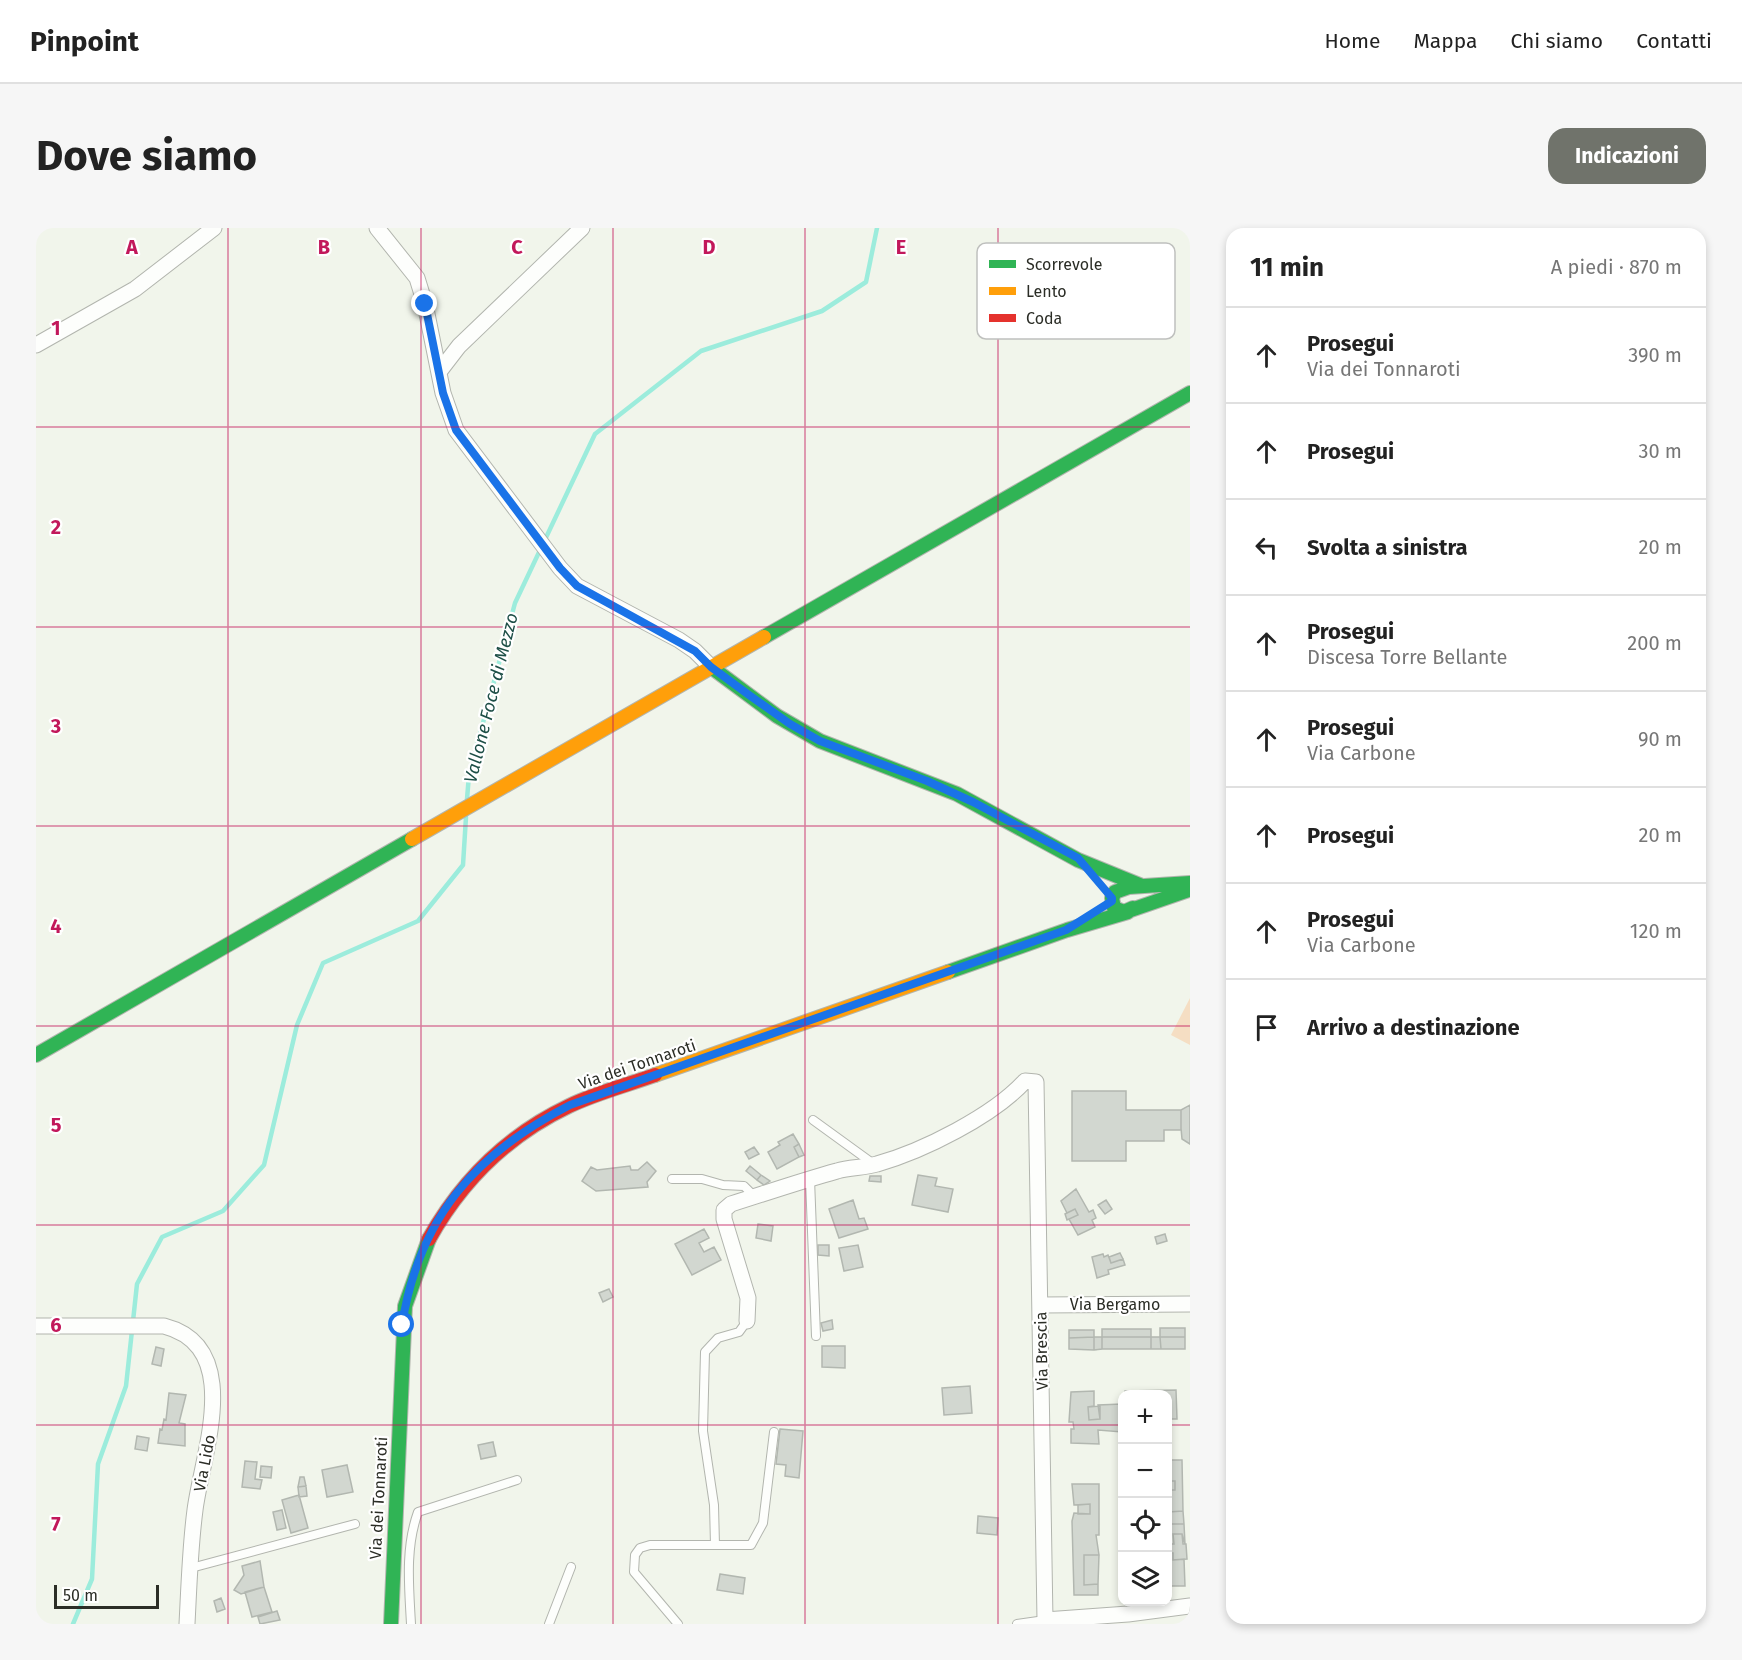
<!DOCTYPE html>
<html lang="it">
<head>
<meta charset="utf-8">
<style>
  :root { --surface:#fff; --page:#f6f6f6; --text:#222; --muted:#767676; --line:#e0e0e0; --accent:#70736b }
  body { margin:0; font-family:"Fira Sans",sans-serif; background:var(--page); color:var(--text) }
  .controls { position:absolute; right:18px; bottom:18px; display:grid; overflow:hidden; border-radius:12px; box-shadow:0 3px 9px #0003 }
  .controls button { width:54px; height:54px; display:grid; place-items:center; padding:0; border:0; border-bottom:2px solid var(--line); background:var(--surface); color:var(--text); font:30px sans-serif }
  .scale { position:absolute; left:18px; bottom:15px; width:105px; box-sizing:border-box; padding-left:6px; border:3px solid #2b2d26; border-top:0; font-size:16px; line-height:21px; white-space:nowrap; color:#2b2d26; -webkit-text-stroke:4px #fff; paint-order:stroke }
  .stop { position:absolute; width:18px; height:18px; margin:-14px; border:4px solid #1a73e8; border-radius:50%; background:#fff }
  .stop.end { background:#1a73e8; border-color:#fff; box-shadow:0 2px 6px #0008 }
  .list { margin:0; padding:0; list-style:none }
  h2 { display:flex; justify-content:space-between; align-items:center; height:78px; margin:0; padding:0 24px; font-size:26px }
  h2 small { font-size:20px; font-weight:400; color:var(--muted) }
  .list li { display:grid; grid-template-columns:39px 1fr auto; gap:18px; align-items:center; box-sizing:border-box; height:96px; padding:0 24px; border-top:2px solid var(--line) }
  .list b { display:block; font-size:22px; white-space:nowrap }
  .list p { margin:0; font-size:20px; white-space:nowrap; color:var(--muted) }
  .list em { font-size:20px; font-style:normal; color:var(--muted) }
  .icon { flex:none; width:33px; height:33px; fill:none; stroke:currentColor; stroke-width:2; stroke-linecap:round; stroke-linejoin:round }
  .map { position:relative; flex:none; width:1154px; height:1396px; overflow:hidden; border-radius:18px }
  header { display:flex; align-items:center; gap:36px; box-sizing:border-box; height:84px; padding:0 30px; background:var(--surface); border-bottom:2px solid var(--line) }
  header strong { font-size:28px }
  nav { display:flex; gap:33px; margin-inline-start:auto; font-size:21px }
  .intro { display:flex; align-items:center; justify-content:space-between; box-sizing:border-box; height:144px; padding:0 36px }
  h1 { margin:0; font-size:42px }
  .button { padding:15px 27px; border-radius:18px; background:var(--accent); color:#fff; font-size:21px; font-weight:700 }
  main { display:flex; gap:36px; padding:0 36px }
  aside { flex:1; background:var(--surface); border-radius:18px; box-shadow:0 3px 9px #0003 }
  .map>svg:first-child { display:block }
  .green { fill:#f5dec3 }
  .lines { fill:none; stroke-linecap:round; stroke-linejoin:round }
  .stream { stroke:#9cecdc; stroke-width:4.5 }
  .building { fill:#d2d7d0; stroke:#b2b7b0; stroke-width:1.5 }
  .lane-casing { stroke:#b2b5ae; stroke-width:10 }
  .street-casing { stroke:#b2b5ae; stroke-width:17 }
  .fast-casing { stroke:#b2b5ae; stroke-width:16 }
  .slow-casing { stroke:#b2b5ae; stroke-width:16 }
  .jam-casing { stroke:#b2b5ae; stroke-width:16 }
  .lane { stroke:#fdfefc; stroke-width:8 }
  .street { stroke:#fdfefc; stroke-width:15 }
  .fast { stroke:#30b455; stroke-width:14 }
  .slow { stroke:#ff9f0a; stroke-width:14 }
  .jam { stroke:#e5322d; stroke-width:14 }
  .route { stroke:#1a73e8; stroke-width:8 }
  .grid { fill:none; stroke:#c2185b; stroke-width:1.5; stroke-opacity:0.55 }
  .labels { text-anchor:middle; stroke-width:4.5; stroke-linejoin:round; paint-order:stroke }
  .street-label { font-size:16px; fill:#2b2d26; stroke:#fff }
  .water-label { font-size:18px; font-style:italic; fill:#1e4f47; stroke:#fff }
  .key { fill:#fff; stroke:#bfc0be; stroke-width:1.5 }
  .key-label { font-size:16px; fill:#2b2d26 }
  .grid-label { font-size:20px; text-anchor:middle; font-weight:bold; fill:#c2185b; stroke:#fff; stroke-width:4.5; stroke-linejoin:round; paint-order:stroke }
</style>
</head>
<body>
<header>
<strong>Pinpoint</strong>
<nav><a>Home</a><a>Mappa</a><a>Chi siamo</a><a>Contatti</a></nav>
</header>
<div class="intro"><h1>Dove siamo</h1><a class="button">Indicazioni</a></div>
<main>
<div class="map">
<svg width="1154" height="1396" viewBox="0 0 1154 1396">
  <rect width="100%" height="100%" fill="#f1f5eb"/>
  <path class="green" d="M1154,770v47l-19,-10z"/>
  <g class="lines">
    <path class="stream" d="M431,571l2,-24 46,-172 80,-169 106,-83 121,-40 44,-29 11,-54
      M37,1396l19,-45 6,-115 28,-78 11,-102 25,-47 61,-26 41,-46 33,-140 26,-62 95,-42 45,-56 3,-48"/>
  </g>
  <path class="building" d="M1036,863h54v19h55v20h-17v11h-38v20h-54z
    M1154,877v39l-8,-5 -1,-11v-18z
    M757,906l6,10 -5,3 5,10 -22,12 -9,-17 12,-7 -2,-3z
    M763,916l5,11 -5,2 -5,-10z
    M718,919l5,7 -10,5 -4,-7z
    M611,934l9,9 -9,11 1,5 -52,4 -14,-10 9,-14 6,3 33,-4 1,4h7z
    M714,938l11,9 -4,5 -11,-9z
    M725,947l9,6 -6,4 -7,-5z
    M882,947l19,3 -2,8 18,3 -5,23 -36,-7z
    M834,948h11v6l-12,-1z
    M1040,961l13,23 4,-2 3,8 -4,2 3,7 -17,8 -9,-16 9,-4 -3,-6 -8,4 -6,-12z
    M817,972l6,19 5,-1 4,11 -29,9 -10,-29z
    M1070,972l6,9 -7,5 -7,-9z
    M1039,981l3,6 -11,5 -2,-6z
    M722,996l15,2 -2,15 -15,-3z
    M668,1001l5,9 -10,5 5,9 10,-5 7,13 -29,15 -17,-31z
    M1129,1006l2,7 -10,3 -2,-7z
    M782,1017h11v11l-11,-1z
    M822,1017l5,22 -19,4 -5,-23z
    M1084,1025l3,6 -12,4 -2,-6z
    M1067,1026l1,3 4,-2 3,8 12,-4 2,6 -17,5 1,4 -12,4 -5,-21z
    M573,1061l4,8 -10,5 -4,-9z
    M796,1092l1,9 -10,2 -2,-8z
    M1124,1100h25v9h-25z
    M1066,1101h49v8h-49z
    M1033,1102h25v7l-25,1z
    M1058,1109h8v12l-8,1z
    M1058,1109v13l-25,-1v-11z
    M1066,1109h49v12h-49z
    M1115,1109h9l1,12h-10z
    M1124,1109h25v12h-24z
    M786,1118h23v22l-23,-1z
    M120,1119l8,2 -3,17 -9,-2z
    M934,1158l2,27 -28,2 -2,-27z
    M1140,1162l1,29h-9v-25h-43v-3z
    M1058,1163v15l-6,1 1,13 11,-1 -2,-14 24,-1v28l-24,-2 1,14 -28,-1v-14h3l-1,-7h-4l2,-30z
    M133,1165l17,2 -7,28 6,1v22l-27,-3 2,-14 2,1 2,-11 2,1z
    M1064,1178v13l-11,1 -1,-13z
    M744,1201l23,2 -4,47 -14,-2 1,-11 -10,-1z
    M101,1208l12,2 -2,13 -12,-2z
    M457,1214l3,14 -15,3 -3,-14z
    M1132,1232h14l1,51 -15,1v-22h7v-9h-7z
    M209,1233l12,1 -2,17 7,1 -2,9 -18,-2z
    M311,1237l6,27 -26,5 -5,-27z
    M225,1238l11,1 -1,11 -11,-1z
    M264,1249h4l2,9 -8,1z
    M1132,1253h7v9h-7z
    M1036,1256h27v51h-3l3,20h-15v30l14,-1v11h-24l-2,-74 2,-8 16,1v-10l-16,1z
    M270,1258l1,10 -8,1 -1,-10z
    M263,1267l9,33 -17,5 -9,-33z
    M1054,1276v10h-12v-9z
    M246,1282l4,18 -9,2 -4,-18z
    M1147,1283l1,13h-16v-12z
    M942,1288l20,2 -1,17 -20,-2z
    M1132,1296h16l1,20 -3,-10h-9l1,10h-6z
    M1137,1306h9l1,10h3l1,15 -14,1v-7h-5v-9h6z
    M1132,1325h5v7l11,-1 1,27h-17z
    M1048,1327h15l-1,29 -14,1z
    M224,1333l4,26 -23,7 -7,-4 10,-15 -2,-9z
    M684,1346l25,4 -2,16 -26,-4z
    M228,1359l8,25 -20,5 -7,-25z
    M185,1370l4,11 -8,3 -3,-11z
    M241,1383l3,9 -20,4 -2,-7z"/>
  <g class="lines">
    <defs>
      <path id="lane" d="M777,892l62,45
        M636,951h30l21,6 21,1 11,11
        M774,951l6,157
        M679,1317l-1,-40 -11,-74 2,-79 13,-14 21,-6 8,-11
        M155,1340l164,-44
        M375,1396c-2,-38 -6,-76 7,-112l99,-32
        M513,1396l22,-57
        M642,1396l-44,-52 1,-17 5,-7 10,-3h101l12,-22 11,-91
        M981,1396l28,-4"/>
      <path id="street" d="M341,0l40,50 8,26 18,89 13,37 104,138 17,18 102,54 16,11 16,16
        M0,117l99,-56 79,-61
        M403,144l20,-26 123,-118
        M1004,1077l150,-1
        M711,1093l1,-23 -24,-79v-9l7,-6c35,-11 70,-23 106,-33 13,-4 27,-3 40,-7 46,-13 116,-48 148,-83l11,1 9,538 83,-6 62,-8
        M0,1098h128c81,21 38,128 31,184 -5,38 -6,76 -8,114"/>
      <path id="fast" d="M728,409l426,-244
        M675,439l66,49 43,25 137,53 121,66 64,26
        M1097,680l-9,4 -10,-4 -2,-10 3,-6 14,-5 61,-4
        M1095,682l55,-19
        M912,744l119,-42 61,-18
        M0,827l376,-216
        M355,1396l14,-318 24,-67"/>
      <path id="slow" d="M376,611l352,-202
        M619,847l293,-103"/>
      <path id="jam" d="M393,1011c33,-59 79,-104 140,-133 27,-13 58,-21 86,-31"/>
    </defs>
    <use href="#lane" class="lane-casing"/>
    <use href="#street" class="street-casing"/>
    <use href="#fast" class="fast-casing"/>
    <use href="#slow" class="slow-casing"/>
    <use href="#jam" class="jam-casing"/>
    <use href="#lane" class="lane"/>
    <use href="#street" class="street"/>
    <use href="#fast" class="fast"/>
    <use href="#slow" class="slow"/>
    <use href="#jam" class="jam"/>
  </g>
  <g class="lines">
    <path class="route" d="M366,1097c17,-108 73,-171 168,-220l496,-175 46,-29v-3l-34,-40 -105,-56 -46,-21 -107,-40 -30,-17 -41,-29 -38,-28 -16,-16 -118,-65 -17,-18 -104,-138 -13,-37 -18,-89"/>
  </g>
  <path class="grid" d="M192,0v1396M385,0v1396M577,0v1396M769,0v1396M962,0v1396M0,199h1154M0,399h1154M0,598h1154M0,798h1154M0,997h1154M0,1197h1086M1132,1197h22"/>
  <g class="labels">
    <g class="street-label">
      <text transform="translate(601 836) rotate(-19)" y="6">Via dei Tonnaroti</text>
      <text x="1079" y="1082">Via Bergamo</text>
      <text transform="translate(1005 1123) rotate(-91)" y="6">Via Brescia</text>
      <text transform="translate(168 1235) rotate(-79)" y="6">Via Lido</text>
      <text transform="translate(342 1270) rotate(-87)" y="6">Via dei Tonnaroti</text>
    </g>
    <g class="water-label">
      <text transform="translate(455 470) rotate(-76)" y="6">Vallone Foce di Mezzo</text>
    </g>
  </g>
  <rect x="941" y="15" width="198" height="96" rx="9" class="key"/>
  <rect x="953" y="32" width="27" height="8" fill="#30b455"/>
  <rect x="953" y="59" width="27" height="8" fill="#ff9f0a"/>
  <rect x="953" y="86" width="27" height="8" fill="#e5322d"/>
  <g class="key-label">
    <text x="990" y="42">Scorrevole</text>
    <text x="990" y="69">Lento</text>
    <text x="990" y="96">Coda</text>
  </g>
  <g class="grid-label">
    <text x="96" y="26">A</text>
    <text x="288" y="26">B</text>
    <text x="481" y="26">C</text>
    <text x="673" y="26">D</text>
    <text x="865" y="26">E</text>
    <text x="20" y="107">1</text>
    <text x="20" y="306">2</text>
    <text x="20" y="505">3</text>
    <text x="20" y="705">4</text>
    <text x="20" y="904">5</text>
    <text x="20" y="1104">6</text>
    <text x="20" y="1303">7</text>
  </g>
</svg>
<div class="controls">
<button>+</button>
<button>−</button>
<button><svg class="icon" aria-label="locate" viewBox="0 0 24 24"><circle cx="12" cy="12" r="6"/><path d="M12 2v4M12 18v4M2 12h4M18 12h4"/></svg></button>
<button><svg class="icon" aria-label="layers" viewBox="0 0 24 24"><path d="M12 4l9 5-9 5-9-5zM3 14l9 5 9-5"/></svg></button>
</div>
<div class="scale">50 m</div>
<div class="stop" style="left:366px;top:1097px"></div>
<div class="stop end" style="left:389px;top:76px"></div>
</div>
<aside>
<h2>11 min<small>A piedi · 870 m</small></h2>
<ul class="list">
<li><svg class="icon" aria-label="ahead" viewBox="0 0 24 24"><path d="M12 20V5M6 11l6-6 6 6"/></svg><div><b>Prosegui</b><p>Via dei Tonnaroti</p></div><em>390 m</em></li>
<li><svg class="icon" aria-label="ahead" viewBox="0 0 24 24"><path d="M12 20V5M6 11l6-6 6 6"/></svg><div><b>Prosegui</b></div><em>30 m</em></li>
<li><svg class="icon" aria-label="left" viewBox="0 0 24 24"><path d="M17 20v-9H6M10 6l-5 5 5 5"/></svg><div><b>Svolta a sinistra</b></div><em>20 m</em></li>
<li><svg class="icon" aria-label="ahead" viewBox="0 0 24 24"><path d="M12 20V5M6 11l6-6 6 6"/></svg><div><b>Prosegui</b><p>Discesa Torre Bellante</p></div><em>200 m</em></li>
<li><svg class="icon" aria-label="ahead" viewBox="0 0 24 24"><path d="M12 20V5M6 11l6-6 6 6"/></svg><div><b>Prosegui</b><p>Via Carbone</p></div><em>90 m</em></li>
<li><svg class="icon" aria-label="ahead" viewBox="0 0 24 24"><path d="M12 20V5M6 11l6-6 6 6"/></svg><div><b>Prosegui</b></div><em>20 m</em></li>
<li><svg class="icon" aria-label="ahead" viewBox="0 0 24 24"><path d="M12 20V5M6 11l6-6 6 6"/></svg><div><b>Prosegui</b><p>Via Carbone</p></div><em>120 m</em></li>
<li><svg class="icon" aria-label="arrive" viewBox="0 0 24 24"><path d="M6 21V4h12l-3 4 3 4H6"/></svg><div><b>Arrivo a destinazione</b></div></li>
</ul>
</aside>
</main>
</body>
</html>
